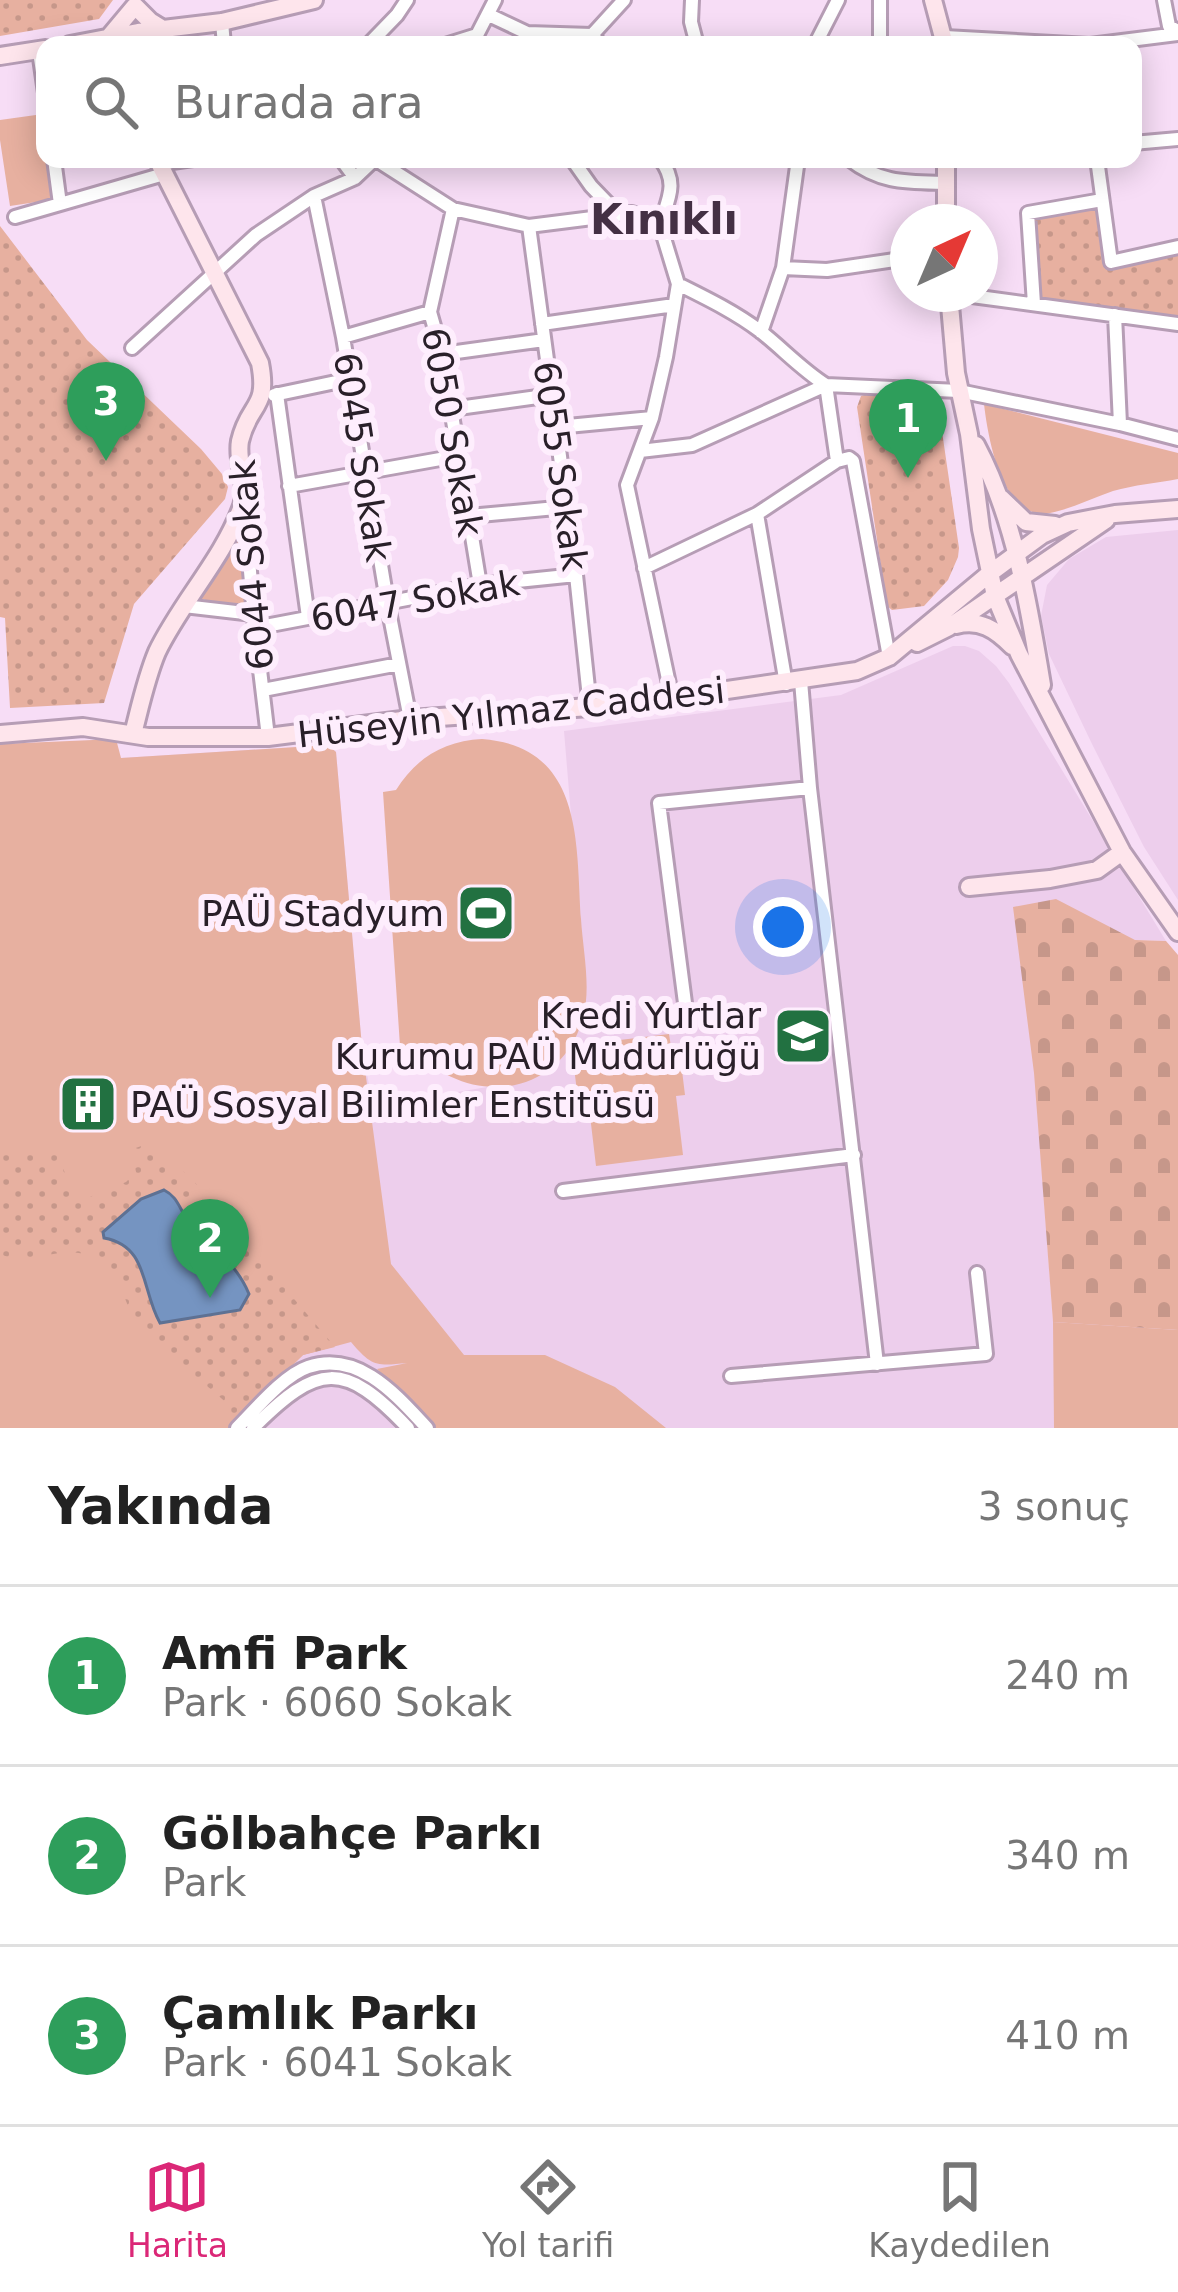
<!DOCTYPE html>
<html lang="tr">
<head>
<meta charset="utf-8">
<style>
  :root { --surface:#fff; --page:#f2f2f2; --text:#222; --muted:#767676; --line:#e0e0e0; --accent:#db2777 }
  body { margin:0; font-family:"DejaVu Sans",sans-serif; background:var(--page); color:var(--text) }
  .compass { position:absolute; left:890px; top:204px; width:108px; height:108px; border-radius:50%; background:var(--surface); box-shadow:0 6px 30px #0003; rotate:44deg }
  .you { position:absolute; left:783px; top:927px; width:42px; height:42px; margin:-30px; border:9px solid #fff; border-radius:50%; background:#1a73e8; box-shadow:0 0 0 18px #1a73e833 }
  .badge { display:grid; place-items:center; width:78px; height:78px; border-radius:50%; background:var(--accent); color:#fff; font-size:39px; font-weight:700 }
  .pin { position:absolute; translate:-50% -99px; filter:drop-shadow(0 3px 6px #0008) }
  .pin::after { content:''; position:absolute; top:63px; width:42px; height:36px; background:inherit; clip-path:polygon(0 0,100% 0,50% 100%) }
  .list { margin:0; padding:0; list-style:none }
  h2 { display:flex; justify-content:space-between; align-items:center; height:156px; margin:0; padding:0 48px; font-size:51px }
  h2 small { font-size:39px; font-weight:400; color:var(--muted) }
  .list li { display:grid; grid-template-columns:78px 1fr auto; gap:36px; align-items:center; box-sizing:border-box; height:180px; padding:0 48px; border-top:3px solid var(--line) }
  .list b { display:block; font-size:45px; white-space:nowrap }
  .list p { margin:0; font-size:39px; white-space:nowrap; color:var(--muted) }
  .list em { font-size:39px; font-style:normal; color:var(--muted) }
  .icon { flex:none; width:66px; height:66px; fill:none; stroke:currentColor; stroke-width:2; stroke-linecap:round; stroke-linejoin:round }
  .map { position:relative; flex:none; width:1178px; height:1428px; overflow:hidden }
  .search { position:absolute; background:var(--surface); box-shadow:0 6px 30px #0003; left:36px; right:36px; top:36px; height:132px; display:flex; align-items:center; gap:30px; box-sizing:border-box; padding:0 42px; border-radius:24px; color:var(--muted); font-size:45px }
  .sheet { height:696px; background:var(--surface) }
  nav { display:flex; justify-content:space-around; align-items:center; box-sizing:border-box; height:168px; border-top:3px solid var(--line); background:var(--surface); font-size:33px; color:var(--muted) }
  nav a { display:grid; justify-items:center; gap:6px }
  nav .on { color:var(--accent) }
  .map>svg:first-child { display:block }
  .built { fill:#edceec }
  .grass { fill:#e7b0a0 }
  .cemetery { fill:url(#cemetery-stones) }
  .park { fill:url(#park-dots) }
  .water { fill:#7594c1; stroke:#5e7193; stroke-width:3 }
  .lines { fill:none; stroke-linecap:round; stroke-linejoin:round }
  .street-casing { stroke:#b69db5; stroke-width:18 }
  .secondary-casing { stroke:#b69db5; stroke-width:22 }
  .street { stroke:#fff; stroke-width:12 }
  .secondary { stroke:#fee5ec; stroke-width:16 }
  .labels { text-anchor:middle; stroke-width:12; stroke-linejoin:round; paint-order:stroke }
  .street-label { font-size:36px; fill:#292029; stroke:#feeefd }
  .poi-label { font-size:36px; fill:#292029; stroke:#feeefd; text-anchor:end }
  .quarter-label { font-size:42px; font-weight:bold; fill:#443044; stroke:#feeefd }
</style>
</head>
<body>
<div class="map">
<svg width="1178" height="1428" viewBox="0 0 1178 1428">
  <defs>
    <pattern id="cemetery-stones" width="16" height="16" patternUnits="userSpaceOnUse" patternTransform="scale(3)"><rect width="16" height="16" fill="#e7b0a0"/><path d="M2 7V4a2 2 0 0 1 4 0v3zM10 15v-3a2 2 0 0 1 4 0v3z" fill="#c6978a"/></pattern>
    <pattern id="park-dots" width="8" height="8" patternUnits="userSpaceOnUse" patternTransform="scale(3)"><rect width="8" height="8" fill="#e7b0a0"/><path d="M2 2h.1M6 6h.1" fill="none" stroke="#c6978a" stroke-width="1.8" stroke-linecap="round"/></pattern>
  </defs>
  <rect width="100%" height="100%" fill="#f7ddf6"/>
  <path class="built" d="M1178,530v370l-34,-53 -52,-103 -43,-90 -8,-38 6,-31 22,-26 37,-22z
    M953,646h12l14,5 17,15 13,17 157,258 -31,-1 -112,-24 30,405 125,9v98h-1178v-684l121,14 207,-13 8,7 26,295 11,59 156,-26 57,-84 -22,-265 277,-36z"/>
  <path class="grass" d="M43,114l2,45h5l6,40 -46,7 -10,-66v-20z
    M984,404l194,49v26c-21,4 -44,6 -65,12 -21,7 -42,18 -63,22 -48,9 -62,-75 -66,-109z
    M241,526l12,88 -54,-16z
    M116,739l5,19 207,-13 8,7 26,295 29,217 73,91h81l70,32 51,41h-234l-55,-59 30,-6c-30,3 -35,4 -56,-21l-48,13 -75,73h-228v-684z
    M482,739c102,8 94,104 99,180 2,33 11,71 1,102 -24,80 -121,86 -169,25h-13l-17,-254 13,-2c20,-32 48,-49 86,-51z
    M669,1034l2,13 8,-1 6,49 -9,1 7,59 -87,11 -7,-59 -10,1 -6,-49 8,-1 -2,-13z
    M1053,1322l125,8v98h-124z"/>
  <path class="cemetery" d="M1056,899l79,41 31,1 12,14v375l-125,-8 -19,-249 -21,-166z"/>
  <path class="park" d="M0,0h113l-14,19 -99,17z
    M1098,204l11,63 69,-14v65l-138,-19 -9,-83z
    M0,226l87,114 114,109 21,25 6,13 -3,12 -91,105 -30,99 -94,5 -5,-90 -5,-1z
    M867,394l63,6 8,4 21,144 -1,9 -10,23 -24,26 -32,4 -5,-4 -30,-199 4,-11z
    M150,1143l42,36 143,168 -32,8 -64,62 -9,-4 -1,-8c-28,-25 -59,-48 -85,-74 -24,-25 -17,-56 -53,-74 -29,-15 -60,11 -91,-3v-99l56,-2 22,49 48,-20 10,-10 -6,-22z"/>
  <path class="water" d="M164,1190c14,7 15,19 24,30 21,25 48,42 61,74l-9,16 -80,13c-19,-33 -11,-77 -56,-85l-1,-6 38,-33z"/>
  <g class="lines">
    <defs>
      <path id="street" d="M692,0l-1,22 6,23
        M880,0v45
        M1164,0l5,26 9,5
        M489,15l38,18 65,2 9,10
        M222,22l2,23
        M592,35l32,-35
        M945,37l145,8 88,-11
        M368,45l29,-30 10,-15
        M445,45l32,-10 18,-35
        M815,45l23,-45
        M39,51l6,42
        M1133,143l45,-4
        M54,159l6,45
        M341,159l14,19
        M375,159l78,50 76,17 103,-13 28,12
        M572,159l19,27 28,29
        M660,159c19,24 8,40 0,66
        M849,159c32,25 58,23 98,24
        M1097,159l14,103 67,-15
        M158,164l35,-5
        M314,196l29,141 44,264 23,118
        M453,209l-23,103 12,42 38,231
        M15,217l149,-43
        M660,225l18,59c28,14 57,28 82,47 23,18 42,39 66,54l133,6 161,33 58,15
        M529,226l47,349 14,132
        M783,268l44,2 81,-12
        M957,294l221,30
        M1034,304l-6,-91 74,-13
        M1115,315l5,109
        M542,324l132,-19
        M761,332l22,-64 15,-109
        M343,337l87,-25
        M132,348l124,-113 58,-39 41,-18 20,-19
        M442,354l102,-14
        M826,385l11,76
        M277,394l31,223
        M274,395l76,-16
        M451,409l101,-14
        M557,427l95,-9
        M640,451l52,-6 134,-60
        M289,486l168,-30
        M244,503l11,125 13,109
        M757,514l29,170
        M469,516l98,-9
        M644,568l113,-54 80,-53 12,-3 4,3 36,196
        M184,606l69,8
        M255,628l225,-43 96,-10
        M801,681l9,107 67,576
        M263,690l136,-26
        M672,698l-45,-213 25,-67 14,-61 12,-73
        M685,1003l-26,-200 151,-15
        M563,1191l291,-36
        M731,1376l255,-22 -9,-81
        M237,1428c18,-18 47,-53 71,-61 51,-17 89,29 119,61
        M253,1428c65,-65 91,-68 155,0"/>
      <path id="secondary" d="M933,0l12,45
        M109,37l26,-31 15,15 13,8
        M70,45l68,-13 84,-10 92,-22
        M0,56l45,-7
        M946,159v63
        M949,294l7,79 13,61 12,95 14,67 24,58 103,198 56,80
        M976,445c38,71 53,161 66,240
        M1001,498l25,24 29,3
        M956,625c24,-6 39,4 56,21
        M917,643l32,-16 157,-107
        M0,734l83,-7 65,10h120l142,-18 180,-12 82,-9 185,-27 32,-14 100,-83 53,-39 26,-12 47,-9 63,-5
        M133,734c7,-27 13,-56 24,-82 24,-50 66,-93 85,-146 7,-21 -6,-44 -2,-65 9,-39 29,-31 20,-78l-103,-204
        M969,887l81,-8 47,-9 25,-18"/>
    </defs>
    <use href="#street" class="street-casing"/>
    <use href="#secondary" class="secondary-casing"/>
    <use href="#street" class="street"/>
    <use href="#secondary" class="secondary"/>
  </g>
  <defs>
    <symbol id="stadium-square" viewBox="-11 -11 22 22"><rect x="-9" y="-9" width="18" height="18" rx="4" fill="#227141" stroke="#feeefd"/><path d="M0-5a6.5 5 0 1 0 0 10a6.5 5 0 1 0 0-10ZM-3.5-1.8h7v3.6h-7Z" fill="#fff"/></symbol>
    <symbol id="university-square" viewBox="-11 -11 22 22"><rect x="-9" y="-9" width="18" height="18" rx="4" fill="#227141" stroke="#feeefd"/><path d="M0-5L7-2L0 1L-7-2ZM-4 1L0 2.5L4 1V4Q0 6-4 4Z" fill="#fff"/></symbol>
    <symbol id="building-square" viewBox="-11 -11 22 22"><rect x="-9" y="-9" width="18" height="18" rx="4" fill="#227141" stroke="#feeefd"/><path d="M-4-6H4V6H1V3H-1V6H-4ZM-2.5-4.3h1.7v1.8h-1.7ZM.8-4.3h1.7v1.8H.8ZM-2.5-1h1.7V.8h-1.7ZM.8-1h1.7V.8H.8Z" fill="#fff"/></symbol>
  </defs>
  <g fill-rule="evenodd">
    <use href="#stadium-square" x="453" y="880" width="66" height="66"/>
    <use href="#university-square" x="770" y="1003" width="66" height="66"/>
    <use href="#building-square" x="55" y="1071" width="66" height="66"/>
  </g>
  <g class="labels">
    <g class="street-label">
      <text transform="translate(453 432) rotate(80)" y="13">6050 Sokak</text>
      <text transform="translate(363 457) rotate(81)" y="13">6045 Sokak</text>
      <text transform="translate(561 466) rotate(82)" y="13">6055 Sokak</text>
      <text transform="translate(251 565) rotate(-95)" y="13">6044 Sokak</text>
      <text transform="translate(415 600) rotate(-10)" y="13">6047 Sokak</text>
      <text transform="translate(511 712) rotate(-6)" y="13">Hüseyin Yılmaz Caddesi</text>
    </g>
    <g class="poi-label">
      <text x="444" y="926">PAÜ Stadyum</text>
      <text x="761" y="1028">Kredi Yurtlar<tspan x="761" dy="41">Kurumu PAÜ Müdürlüğü</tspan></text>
      <text x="130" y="1117" text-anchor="start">PAÜ Sosyal Bilimler Enstitüsü</text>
    </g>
    <g class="quarter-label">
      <text x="664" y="234">Kınıklı</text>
    </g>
  </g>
</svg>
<svg class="compass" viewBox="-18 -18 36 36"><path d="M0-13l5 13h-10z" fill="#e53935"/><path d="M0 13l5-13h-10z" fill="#767676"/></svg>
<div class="you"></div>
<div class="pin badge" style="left:908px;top:478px;background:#2e9e5b">1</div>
<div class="pin badge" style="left:210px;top:1298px;background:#2e9e5b">2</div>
<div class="pin badge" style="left:106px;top:461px;background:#2e9e5b">3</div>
<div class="search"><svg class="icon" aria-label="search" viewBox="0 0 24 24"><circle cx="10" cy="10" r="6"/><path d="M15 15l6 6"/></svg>Burada ara</div>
</div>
<section class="sheet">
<h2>Yakında<small>3 sonuç</small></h2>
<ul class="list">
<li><span class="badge" style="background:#2e9e5b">1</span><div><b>Amfi Park</b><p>Park · 6060 Sokak</p></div><em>240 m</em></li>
<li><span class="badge" style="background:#2e9e5b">2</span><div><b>Gölbahçe Parkı</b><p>Park</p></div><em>340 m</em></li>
<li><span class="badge" style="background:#2e9e5b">3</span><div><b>Çamlık Parkı</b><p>Park · 6041 Sokak</p></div><em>410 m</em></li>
</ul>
</section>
<nav>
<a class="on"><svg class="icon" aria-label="map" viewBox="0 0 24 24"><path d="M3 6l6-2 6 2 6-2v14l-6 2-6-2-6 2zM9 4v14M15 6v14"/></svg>Harita</a>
<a><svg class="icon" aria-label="directions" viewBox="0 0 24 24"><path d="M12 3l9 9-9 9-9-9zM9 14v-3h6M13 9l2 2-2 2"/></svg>Yol tarifi</a>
<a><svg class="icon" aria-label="saved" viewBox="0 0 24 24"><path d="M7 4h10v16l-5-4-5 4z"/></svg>Kaydedilen</a>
</nav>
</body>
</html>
